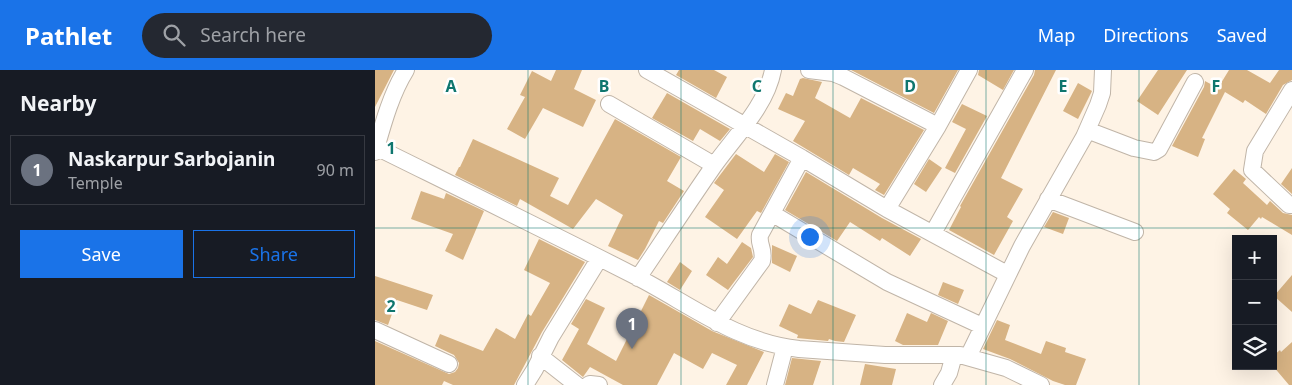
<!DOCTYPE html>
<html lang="en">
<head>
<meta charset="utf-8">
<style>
  :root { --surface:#171b24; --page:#242831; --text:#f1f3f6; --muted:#9ea1a6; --line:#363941; --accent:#1a73e8 }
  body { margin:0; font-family:"Noto Sans",sans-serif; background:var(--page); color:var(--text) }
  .controls { position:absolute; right:15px; bottom:15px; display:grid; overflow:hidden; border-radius:0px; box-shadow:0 5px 20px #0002 }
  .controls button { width:45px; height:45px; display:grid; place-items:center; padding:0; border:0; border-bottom:1px solid var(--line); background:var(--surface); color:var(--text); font:25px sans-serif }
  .you { position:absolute; left:434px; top:166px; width:18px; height:18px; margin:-12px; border:4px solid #fff; border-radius:50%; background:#1a73e8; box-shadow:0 0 0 8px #1a73e833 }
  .badge { display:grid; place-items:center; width:32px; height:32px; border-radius:50%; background:var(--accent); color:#fff; font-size:16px; font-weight:700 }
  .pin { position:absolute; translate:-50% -41px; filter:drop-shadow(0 1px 2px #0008) }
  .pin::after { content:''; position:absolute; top:26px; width:18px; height:15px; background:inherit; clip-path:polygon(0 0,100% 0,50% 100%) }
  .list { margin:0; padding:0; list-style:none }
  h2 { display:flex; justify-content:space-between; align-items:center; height:65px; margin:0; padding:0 20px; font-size:21px }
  h2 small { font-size:16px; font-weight:400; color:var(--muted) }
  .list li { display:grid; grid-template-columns:32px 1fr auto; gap:15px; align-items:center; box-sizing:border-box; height:70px; margin:0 10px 10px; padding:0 10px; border:1px solid var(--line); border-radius:0px }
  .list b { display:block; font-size:19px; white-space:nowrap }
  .list p { margin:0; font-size:16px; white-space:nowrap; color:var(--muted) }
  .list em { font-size:16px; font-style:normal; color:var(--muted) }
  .actions { display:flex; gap:10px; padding:15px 20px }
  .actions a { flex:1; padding:11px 0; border:1px solid var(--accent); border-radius:0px; text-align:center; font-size:18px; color:var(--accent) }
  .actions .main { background:var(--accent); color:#fff }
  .icon { flex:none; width:28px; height:28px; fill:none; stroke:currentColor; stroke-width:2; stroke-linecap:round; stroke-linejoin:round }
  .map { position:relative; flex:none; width:917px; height:315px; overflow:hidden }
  header { display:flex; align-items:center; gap:30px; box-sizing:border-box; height:70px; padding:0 25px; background:var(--accent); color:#fff }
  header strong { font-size:24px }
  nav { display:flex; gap:28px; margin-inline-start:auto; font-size:18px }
  .search { width:350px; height:45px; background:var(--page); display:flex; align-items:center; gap:12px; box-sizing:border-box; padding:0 18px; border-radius:28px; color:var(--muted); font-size:19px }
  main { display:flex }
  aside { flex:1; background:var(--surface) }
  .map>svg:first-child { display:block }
  .building { fill:#d7b384 }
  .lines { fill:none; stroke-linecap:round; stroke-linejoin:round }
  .minor-casing { stroke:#c0b5a8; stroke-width:18 }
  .minor { stroke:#fff; stroke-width:16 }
  .grid { fill:none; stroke:#0f766e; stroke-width:1; stroke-opacity:0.55 }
  .grid-label { font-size:16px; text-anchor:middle; font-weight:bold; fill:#0f766e; stroke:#fff; stroke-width:5; stroke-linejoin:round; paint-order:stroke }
</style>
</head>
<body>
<header>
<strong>Pathlet</strong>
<div class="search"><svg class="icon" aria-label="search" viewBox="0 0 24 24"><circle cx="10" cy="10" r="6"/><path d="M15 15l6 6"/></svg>Search here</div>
<nav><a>Map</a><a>Directions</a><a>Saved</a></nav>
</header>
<main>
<aside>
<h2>Nearby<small></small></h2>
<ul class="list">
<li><span class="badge" style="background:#6b7280">1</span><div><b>Naskarpur Sarbojanin</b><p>Temple</p></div><em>90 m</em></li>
</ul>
<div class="actions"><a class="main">Save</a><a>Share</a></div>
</aside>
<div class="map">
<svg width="917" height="315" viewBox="0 0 917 315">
  <rect width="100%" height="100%" fill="#fef3e5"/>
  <path class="building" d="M0,0h19l-19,37z
    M181,0h26l-8,19 22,11 -13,27 -40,-19 -18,31 -18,-10 18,-32 -5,-2 12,-24 19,10z
    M304,0h35l13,7 -11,21 -40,-23z
    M476,0h107l-24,43z
    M604,0h35l-11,20 -25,-15z
    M660,0h21l-55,108 22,11 -16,28 6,4 -19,34 -45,-25 12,-23 -1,-1 74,-131z
    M783,0h29l-29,45 -21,-14z
    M854,0h18l23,13 9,-13h13v10l-9,5 -17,29 -21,-14 -2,3 -18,-11 -23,46 3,1 -7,18 -26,-11 32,-59 1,-6 13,7z
    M428,8l19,4 -7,16 35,20 11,-20 63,32 -40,65 -9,-5 5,-6 -27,-16 -4,7 -56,-34 12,-20 -27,-12 8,-16 7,3 7,-17z
    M703,13l14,8 -14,28 -15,-8z
    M292,23l63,36 -10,12 -20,-12 -7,12 -41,-23z
    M587,34l25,12 -32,57 -10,-5 21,-39 -14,-7z
    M240,49l66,38 -14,24 17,10 -21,32 -4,-2 -14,28 -7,11 -30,-14 15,-31 -27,-16 -23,30 -53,-30 -3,7 -62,-31 4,-8h1l13,-28 86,39 -9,18 18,9z
    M361,84l28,18 11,-18 14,8 -28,51 -4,-2 -20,28 -32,-22 19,-27 -10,-7z
    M554,89l13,9 -16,24 -12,-8z
    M917,98v26l-11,-10z
    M859,99l12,10 -3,4 24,22 3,-4 13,12 9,2v20l-30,-18 -1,2 -2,-2 -11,13 -21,-17 3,-4 -17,-15z
    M431,102l76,46 39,21 -11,17 -28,-18 -2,3 -30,-19 -13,19 -52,-31z
    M46,121l23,8 2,-6 38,18 -21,49 -18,-9 8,-17 -42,-15z
    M678,142l16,6 -6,16 -19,-7z
    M164,169l46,23 -43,70 -28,53h-61l-9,-4 -2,4h-67v-44l74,33 6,-2 3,-4 1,-5 -5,-8 -19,-9 5,-12 43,17 13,-23 19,11 13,-25 3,2 19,-33 -26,-13z
    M367,172l9,6 2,9 -25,33 -22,-15 12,-18 9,7z
    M397,175l25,11 -7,16 -18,-9z
    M305,192l12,9 -12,19 -13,-8z
    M917,205v37l-18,-16z
    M0,206l58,19 -6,15 -30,-10 -9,25 -13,-5z
    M568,212l21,8 -6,14 -20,-9z
    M274,225l63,36 52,21 -17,33h-21l11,-20 -25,-12 -9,16 -29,-16 -17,32h-34l-33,-18 -7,10 -21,-17 17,-31 -8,-5 15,-25 19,9 -18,36 29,17z
    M443,230l38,15 -12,27 -9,-1 -6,-2 -1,2 -31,-3 1,-3 -19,-9 10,-22 22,10z
    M532,243l20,9 4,-9 17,8 -10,24h-35l-8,-4z
    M622,250l13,5 -5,15 36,14 5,-13 20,7 -1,4 21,7 -10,26h-11l-12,-4 -43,-22 -27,-10z
    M917,272v43h-3l-16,-19v-10l7,-6 1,2z
    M417,288l29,3 -8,24h-28z
    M490,294l31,5 -4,16h-32z"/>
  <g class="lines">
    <defs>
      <path id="minor" d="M272,0l155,88 85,51 120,65
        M434,0l24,3 10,4 95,49
        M917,20l-37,61 -3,19 37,35h3
        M234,34l105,61
        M712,60l47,18 20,4 5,-3 36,-67
        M1,77c87,43 175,86 261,130 54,28 99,65 162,72l86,6h75l46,13 35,17
        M0,82c8,-28 16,-58 31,-82
        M673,129l87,33
        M512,139l51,-83 31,-56
        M398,144l114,68 95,44
        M558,163l92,-163
        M263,208c25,-37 50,-75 75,-111 21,-30 53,-60 60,-97
        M342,253l45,-62c3,-12 -4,-16 -2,-26l42,-77
        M0,260l74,34
        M165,286l37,29
        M593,287l54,-111 62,-109 14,-32 4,-12 1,-23
        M150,315l10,-16 16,-32 48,-78
        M213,315l2,-1 9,1
        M400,315l10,-38
        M567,315l7,-12 5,-18"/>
    </defs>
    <use href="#minor" class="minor-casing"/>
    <use href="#minor" class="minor"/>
  </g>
  <path class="grid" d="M153,0v315M306,0v315M458,0v315M611,0v315M764,0v315M0,158h917"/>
  <g class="grid-label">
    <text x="76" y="22">A</text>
    <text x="229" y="22">B</text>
    <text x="382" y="22">C</text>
    <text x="535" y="22">D</text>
    <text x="688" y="22">E</text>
    <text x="841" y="22">F</text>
    <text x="16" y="84">1</text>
    <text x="16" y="242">2</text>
  </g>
</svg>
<div class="controls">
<button>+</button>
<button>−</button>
<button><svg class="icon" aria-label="layers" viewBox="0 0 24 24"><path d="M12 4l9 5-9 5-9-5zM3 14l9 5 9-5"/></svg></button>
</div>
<div class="you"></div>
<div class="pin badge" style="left:257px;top:279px;background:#6b7280">1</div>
</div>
</main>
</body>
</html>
